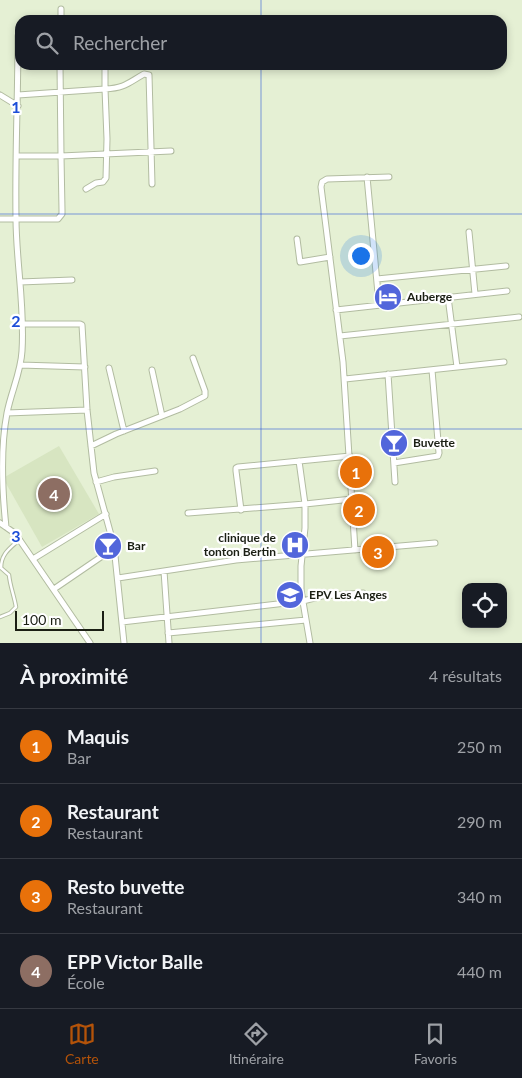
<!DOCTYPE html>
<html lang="fr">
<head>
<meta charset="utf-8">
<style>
  :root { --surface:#171b24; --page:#242831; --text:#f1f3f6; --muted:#9ea1a6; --line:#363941; --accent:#b45309 }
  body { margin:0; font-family:Lato,sans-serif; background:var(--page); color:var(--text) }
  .controls { position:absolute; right:15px; bottom:15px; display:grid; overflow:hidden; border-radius:10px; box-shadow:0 2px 8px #0003 }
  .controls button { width:45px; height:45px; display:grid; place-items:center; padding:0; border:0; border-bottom:1px solid var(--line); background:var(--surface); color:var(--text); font:25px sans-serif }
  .scale { position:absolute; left:15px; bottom:12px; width:89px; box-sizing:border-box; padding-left:5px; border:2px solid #1b1f14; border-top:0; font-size:14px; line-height:18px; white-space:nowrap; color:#1b1f14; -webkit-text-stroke:4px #fff; paint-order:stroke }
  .you { position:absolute; left:360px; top:255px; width:18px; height:18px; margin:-12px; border:4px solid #fff; border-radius:50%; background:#1a73e8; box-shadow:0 0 0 8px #1a73e833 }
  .badge { display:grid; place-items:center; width:32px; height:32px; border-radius:50%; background:var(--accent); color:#fff; font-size:16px; font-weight:700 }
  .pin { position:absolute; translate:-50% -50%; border:2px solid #fff; box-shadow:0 1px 5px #0006 }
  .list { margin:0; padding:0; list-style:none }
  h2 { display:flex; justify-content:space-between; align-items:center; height:65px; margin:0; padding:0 20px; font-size:21px }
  h2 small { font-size:16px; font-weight:400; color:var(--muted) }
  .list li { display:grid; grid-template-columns:32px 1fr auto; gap:15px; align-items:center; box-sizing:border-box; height:75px; padding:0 20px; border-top:1px solid var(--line) }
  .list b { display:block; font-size:19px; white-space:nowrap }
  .list p { margin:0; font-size:16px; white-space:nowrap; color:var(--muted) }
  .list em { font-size:16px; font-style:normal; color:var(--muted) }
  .icon { flex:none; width:28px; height:28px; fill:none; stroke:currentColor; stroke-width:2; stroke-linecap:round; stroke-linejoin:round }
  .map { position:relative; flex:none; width:522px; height:643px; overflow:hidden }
  .search { position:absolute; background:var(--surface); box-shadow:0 2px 8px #0003; left:15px; right:15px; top:15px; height:55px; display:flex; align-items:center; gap:12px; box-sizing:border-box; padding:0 18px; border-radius:15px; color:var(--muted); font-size:19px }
  .sheet { height:365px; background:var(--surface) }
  nav { display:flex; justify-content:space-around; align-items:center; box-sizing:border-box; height:70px; border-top:1px solid var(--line); background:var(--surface); font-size:14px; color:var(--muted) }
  nav a { display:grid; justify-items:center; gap:2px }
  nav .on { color:var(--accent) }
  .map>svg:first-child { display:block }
  .built { fill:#d7e5c1 }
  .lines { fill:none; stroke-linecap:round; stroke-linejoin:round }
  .service-casing { stroke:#b2bca1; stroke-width:4.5 }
  .minor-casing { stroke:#b2bca1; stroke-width:7 }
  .service { stroke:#fff; stroke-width:2.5 }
  .minor { stroke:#fff; stroke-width:5 }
  .grid { fill:none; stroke:#1d4ed8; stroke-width:1; stroke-opacity:0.55 }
  .labels { text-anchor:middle; stroke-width:4.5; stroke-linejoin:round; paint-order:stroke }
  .poi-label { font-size:12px; font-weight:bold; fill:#1b1f14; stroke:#fff; text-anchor:start }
  .grid-label { font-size:16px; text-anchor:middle; font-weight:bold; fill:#1d4ed8; stroke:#fff; stroke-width:4.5; stroke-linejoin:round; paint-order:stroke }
</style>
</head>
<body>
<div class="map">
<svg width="522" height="643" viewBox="0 0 522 643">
  <rect width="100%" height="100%" fill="#e5f0d4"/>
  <path class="built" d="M59,446l40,68 -57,33 -39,-69z"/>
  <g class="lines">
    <defs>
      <path id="service" d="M0,617l10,-4 6,-6c-2,-12 -6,-21 -7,-32l-8,-7c0,-14 8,-19 18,-28"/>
      <path id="minor" d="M61,20v-11
        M105,65v24c20,-1 23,-6 39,-15l5,1 3,109
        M0,95l18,11
        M18,95l87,-6 2,50 -1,39 -3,4 -7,1 -10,6
        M17,156h44l-1,-91
        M367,177l12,127
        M0,219h58l4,-5v-4l-1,-54 110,-5
        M469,232l6,62
        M297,239l3,23 30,-5
        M377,279l129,-13
        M20,282l52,-2
        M448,297l9,70
        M336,310l171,-19
        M22,324h58l2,1 5,85 7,63 20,73 10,97
        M340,336l179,-19
        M20,365l65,2
        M109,368l15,63
        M152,370l10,46
        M388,374l7,108
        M345,379l159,-17
        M7,413l80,-3
        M91,446l25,-12 64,-25 25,-13v-5l-12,-33
        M299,461l6,43v24l-4,38v24l9,53
        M394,463l44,-7 1,-3 -7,-83
        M96,482l18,-5 41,-6
        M241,510l-5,-39v-3l2,-1 112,-11
        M188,513l117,-9 47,-5
        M0,523l13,9 6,7 71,104
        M6,527c-4,-38 -6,-77 1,-114 4,-21 14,-41 15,-62 3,-45 -6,-89 -6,-133 -1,-61 2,-122 2,-182
        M355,550l-12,-188 -22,-175 1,-5 5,-3 62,-2
        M33,559l73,-45
        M164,571l5,72
        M118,578l118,-18 199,-17
        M54,589l60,-41
        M122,622l181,-21 19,-5 41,-3
        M168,633l138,-13"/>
    </defs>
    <use href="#service" class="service-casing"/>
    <use href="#minor" class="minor-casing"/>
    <use href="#service" class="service"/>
    <use href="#minor" class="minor"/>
  </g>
  <path class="grid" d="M261,0v20M261,65v578M0,214h522M0,429h522"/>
  <defs>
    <symbol id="hotel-disc" viewBox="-11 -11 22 22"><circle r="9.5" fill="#5266db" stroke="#fff"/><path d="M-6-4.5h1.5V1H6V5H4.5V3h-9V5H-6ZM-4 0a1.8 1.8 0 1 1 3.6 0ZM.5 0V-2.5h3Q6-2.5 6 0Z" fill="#fff"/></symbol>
    <symbol id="bar-disc" viewBox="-11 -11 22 22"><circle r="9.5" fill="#5266db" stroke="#fff"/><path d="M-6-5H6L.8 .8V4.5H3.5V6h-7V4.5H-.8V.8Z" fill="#fff"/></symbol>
    <symbol id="hospital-disc" viewBox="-11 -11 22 22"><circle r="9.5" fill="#5266db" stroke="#fff"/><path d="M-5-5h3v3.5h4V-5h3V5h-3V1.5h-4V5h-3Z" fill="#fff"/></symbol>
    <symbol id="school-disc" viewBox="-11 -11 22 22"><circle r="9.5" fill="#5266db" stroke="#fff"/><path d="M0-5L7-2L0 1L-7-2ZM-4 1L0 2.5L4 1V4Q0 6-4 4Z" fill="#fff"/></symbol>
  </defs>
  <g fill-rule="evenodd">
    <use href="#hotel-disc" x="372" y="281" width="32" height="32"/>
    <use href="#bar-disc" x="378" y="427" width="32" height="32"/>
    <use href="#hospital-disc" x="279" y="529" width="32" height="32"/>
    <use href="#bar-disc" x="92" y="530" width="32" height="32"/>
    <use href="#school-disc" x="274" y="579" width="32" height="32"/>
  </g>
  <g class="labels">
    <g class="poi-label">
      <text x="407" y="301">Auberge</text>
      <text x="413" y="447">Buvette</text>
      <text x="276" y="542" text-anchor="end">clinique de<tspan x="276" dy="14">tonton Bertin</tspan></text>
      <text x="127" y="550">Bar</text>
      <text x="309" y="599">EPV Les Anges</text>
    </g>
  </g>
  <g class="grid-label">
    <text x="16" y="113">1</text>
    <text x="16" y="327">2</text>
    <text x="16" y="542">3</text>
  </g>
</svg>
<div class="controls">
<button><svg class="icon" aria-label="locate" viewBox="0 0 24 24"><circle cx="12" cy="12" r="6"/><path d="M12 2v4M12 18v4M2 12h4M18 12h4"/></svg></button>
</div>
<div class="scale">100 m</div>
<div class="you"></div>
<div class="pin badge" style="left:356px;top:472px;background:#e8710a">1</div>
<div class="pin badge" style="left:359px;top:510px;background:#e8710a">2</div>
<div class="pin badge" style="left:378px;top:552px;background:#e8710a">3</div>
<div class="pin badge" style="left:54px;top:494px;background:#8d6e63">4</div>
<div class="search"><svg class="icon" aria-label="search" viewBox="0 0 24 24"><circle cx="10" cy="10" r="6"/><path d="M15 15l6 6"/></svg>Rechercher</div>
</div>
<section class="sheet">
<h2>À proximité<small>4 résultats</small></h2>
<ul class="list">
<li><span class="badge" style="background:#e8710a">1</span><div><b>Maquis</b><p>Bar</p></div><em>250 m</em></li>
<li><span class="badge" style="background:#e8710a">2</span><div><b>Restaurant</b><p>Restaurant</p></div><em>290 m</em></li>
<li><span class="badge" style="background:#e8710a">3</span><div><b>Resto buvette</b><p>Restaurant</p></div><em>340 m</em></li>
<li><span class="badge" style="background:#8d6e63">4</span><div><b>EPP Victor Balle</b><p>École</p></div><em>440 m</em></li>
</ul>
</section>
<nav>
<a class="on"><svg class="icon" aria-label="map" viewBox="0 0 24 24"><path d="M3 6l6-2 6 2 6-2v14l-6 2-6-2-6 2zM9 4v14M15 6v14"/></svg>Carte</a>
<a><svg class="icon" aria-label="directions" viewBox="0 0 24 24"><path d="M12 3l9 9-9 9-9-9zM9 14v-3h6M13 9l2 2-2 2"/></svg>Itinéraire</a>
<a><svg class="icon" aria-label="saved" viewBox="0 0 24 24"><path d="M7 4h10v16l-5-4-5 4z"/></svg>Favoris</a>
</nav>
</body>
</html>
